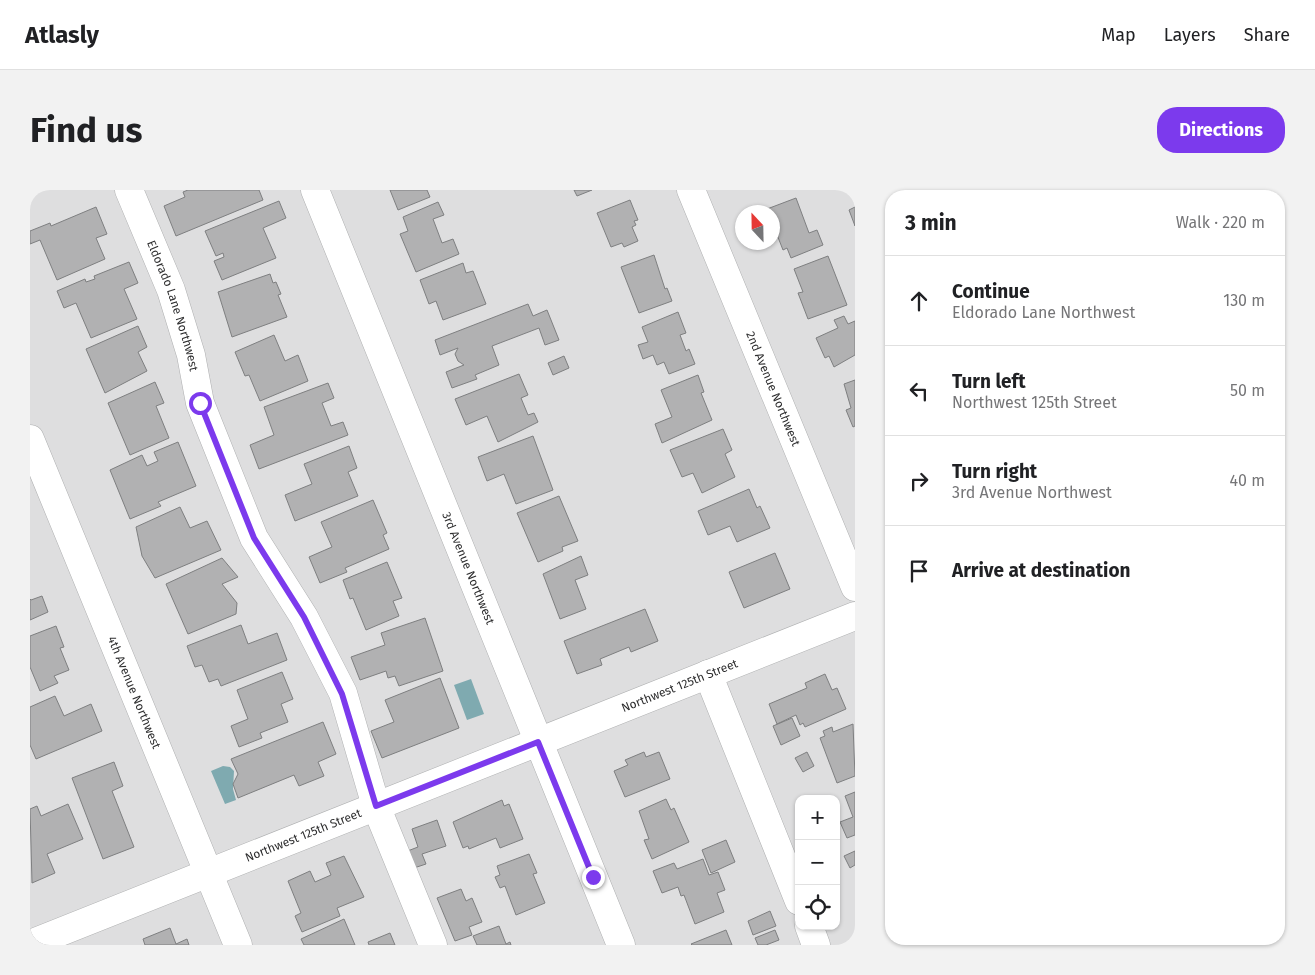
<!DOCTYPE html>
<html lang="en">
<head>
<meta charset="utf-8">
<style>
  :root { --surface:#fff; --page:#f2f2f2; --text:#202124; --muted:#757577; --line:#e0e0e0; --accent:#7c3aed }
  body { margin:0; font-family:"Fira Sans",sans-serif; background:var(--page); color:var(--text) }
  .controls { position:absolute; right:15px; bottom:15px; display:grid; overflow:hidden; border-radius:10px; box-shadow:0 1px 4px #0004 }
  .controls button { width:45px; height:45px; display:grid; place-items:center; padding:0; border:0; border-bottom:1px solid var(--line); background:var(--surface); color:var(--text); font:25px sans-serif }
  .compass { position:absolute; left:705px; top:15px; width:45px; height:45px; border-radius:50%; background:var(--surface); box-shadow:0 1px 4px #0004; rotate:338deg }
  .stop { position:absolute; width:15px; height:15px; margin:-11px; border:4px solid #7c3aed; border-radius:50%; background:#fff }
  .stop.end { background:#7c3aed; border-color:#fff; box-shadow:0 1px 5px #0008 }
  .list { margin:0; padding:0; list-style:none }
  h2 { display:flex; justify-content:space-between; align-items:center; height:65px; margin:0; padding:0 20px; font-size:21px }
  h2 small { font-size:16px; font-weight:400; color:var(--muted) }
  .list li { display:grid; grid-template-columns:32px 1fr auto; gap:15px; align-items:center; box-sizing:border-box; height:90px; padding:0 20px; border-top:1px solid var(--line) }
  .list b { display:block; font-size:19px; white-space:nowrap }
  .list p { margin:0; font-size:16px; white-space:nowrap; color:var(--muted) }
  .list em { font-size:16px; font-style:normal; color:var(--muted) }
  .icon { flex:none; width:28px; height:28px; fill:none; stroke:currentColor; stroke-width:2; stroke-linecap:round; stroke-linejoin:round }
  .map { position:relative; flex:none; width:825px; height:755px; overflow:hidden; border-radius:20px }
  header { display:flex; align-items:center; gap:30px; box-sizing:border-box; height:70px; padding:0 25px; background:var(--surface); border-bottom:1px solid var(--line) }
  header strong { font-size:24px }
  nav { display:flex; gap:28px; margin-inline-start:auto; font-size:18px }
  .intro { display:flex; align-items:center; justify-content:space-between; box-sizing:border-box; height:120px; padding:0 30px }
  h1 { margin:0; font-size:35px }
  .button { padding:12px 22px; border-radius:20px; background:var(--accent); color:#fff; font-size:18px; font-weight:700 }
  main { display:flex; gap:30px; padding:0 30px }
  aside { flex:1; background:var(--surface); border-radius:20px; box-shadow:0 1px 4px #0004 }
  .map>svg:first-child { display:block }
  .water { fill:#7faab0 }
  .building { fill:#b1b1b2; stroke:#7e7f80 }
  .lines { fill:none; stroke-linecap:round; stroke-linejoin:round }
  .minor-casing { stroke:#afb0b1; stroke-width:29 }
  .minor { stroke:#fff; stroke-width:28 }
  .route { stroke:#7c3aed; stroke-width:6 }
  .labels { text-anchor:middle; stroke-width:5; stroke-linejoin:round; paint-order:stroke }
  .street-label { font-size:12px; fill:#2e2e2f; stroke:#fff }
</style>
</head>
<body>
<header>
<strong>Atlasly</strong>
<nav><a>Map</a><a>Layers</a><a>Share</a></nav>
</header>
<div class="intro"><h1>Find us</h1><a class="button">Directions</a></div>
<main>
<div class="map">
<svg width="825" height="755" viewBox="0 0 825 755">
  <rect width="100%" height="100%" fill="#dededf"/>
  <path class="water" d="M441,489l13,35 -17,6 -13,-35z
    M193,576l7,1 4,4 -1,18 3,11 -11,4 -14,-33z"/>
  <path class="building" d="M158,0h71l4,10 -87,36 -12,-30 21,-9 -2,-5z
    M360,0h37l3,7 -32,13z
    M544,0h18l-15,6z
    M766,8l13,35 8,-3 6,15 -32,13 -4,-10 -4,2 -11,-28v-10h-3l-2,-3z
    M600,10l8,20 -4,1 2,4 -4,2 6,14 -14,6 -2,-4 -11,4 -14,-34z
    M249,11l7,17 -23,10 13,30 -54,22 -8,-19 10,-4 -1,-4 -7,3 -11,-25z
    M408,12l6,13 -11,4 9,24 11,-4 6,15 -43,18 -16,-38 8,-3 -5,-14z
    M66,17l11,27 -11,4 9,21 -48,21 -17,-40 -10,4v-13l20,-8 1,3z
    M825,17v19l-6,-16z
    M624,65l11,34 2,-1 5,13 -33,12 -18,-46z
    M798,66l19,49 -39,14 -10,-26 5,-1 -9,-23z
    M99,72l9,21 -14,6 13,30 -46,19 -15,-35 -12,5 -7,-17 28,-12 1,3 9,-3 -1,-3z
    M433,73l3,10 7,-2 13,33 -43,16 -7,-19 -7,3 -9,-24z
    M240,84l3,9 3,-1 5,12 -3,1 9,22 -55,20 -14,-45z
    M498,114l5,12 14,-6 12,30 -14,5 -6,-17 -47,18 7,19 -24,10 2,4 -25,9 -6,-16 18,-7 -6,-4 -3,-7 3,-6 -18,7 -5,-15z
    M648,122l8,21 -6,2 6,16 3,-2 6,15 -26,10 -5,-12 -7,3 -4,-10 -10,4 -5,-14 10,-3 -6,-15z
    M814,126l4,8 7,-3v34l-21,12 -5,-11 -4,2 -9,-20 22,-10 -4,-8z
    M108,136l9,21 -9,5 9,19 -42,22 -19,-44z
    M244,145l11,26 13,-6 10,26 -48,20 -11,-26 -4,1 -10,-24z
    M534,166l5,12 -16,7 -5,-12z
    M489,184l9,21 -7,3 7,17 6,-2 4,9 -40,20 -11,-26 -21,9 -11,-26z
    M668,185l6,17 -3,1 11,27 -50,23 -7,-19 17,-7 -11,-27z
    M825,190v46l-2,1 -7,-17 5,-2 -7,-24z
    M125,192l9,21 -8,3 13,32 -39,17 -22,-52z
    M298,193l6,15 -12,5 9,23 12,-4 5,13 -89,34 -9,-24 24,-10 -10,-28z
    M693,239l9,21 -7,4 10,23 -33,16 -9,-20 -11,4 -12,-27z
    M503,246l20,54 -37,14 -12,-30 -17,7 -9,-24z
    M148,252l18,44 -38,16 3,4 -31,13 -20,-49 32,-15 5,11 11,-5 -4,-9z
    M319,256l8,22 -9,4 10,24 -63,25 -10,-26 27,-11 -8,-20z
    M719,299l8,19 3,-2 10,22 -33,14 -7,-16 -22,9 -10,-24z
    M529,306l19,45 -16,6 1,4 -25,11 -21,-49z
    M343,310l14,33 -4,2 6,14 -44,19 2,4 -27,11 -11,-26 23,-10 -11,-25z
    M150,317l10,21 17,-7 14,29 -66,28 -13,-22 -6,-29z
    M745,363l15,36 -46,19 -15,-36z
    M551,366l7,19 -13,5 11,29 -26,10 -17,-45z
    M192,368l16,19 -16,7 15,19 -1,11 -48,20 -22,-50z
    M357,372l15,36 -9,3 6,15 -33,14 -13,-32 -3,1 -7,-19z
    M12,406l6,16 -18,8v-21l1,1z
    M615,419l13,32 -27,11 -2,-5 -29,12 2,6 -25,9 -13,-33z
    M395,428l18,53 -44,15 -4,-10 -7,2 -2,-7 -26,9 -9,-23 34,-12 -4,-12z
    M211,435l7,19 29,-11 10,27 -66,26 -3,-7 -9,3 -7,-17 -7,2 -8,-21z
    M26,436l8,21 -4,1 9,22 -15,6 4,7 -18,8 -10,-24v-31z
    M252,482l11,27 -12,5 7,18 -28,11 2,5 -23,9 -8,-21 17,-7 -11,-29z
    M795,484l7,16 5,-2 9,21 -41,18 -2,-4 -3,2 -4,-10 -19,9 -8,-20 38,-16 -2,-5z
    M410,488l19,50 -77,30 -11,-27 23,-9 -9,-22z
    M25,506l9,20 27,-12 11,27 -66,28 -6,-14v-38z
    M762,528l8,18 -19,9 -8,-19z
    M293,532l13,32 -18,8 6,14 -25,10 -5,-11 -56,23 -5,-14 5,-10 -7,-15z
    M823,534l2,52 -18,7 -17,-45 5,-2 -2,-5 9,-4 1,5z
    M614,562l2,5 13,-5 11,27 -45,18 -11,-26 14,-6 -3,-5z
    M777,562l7,14 -11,6 -8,-14z
    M84,572l9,24 -11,5 22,56 -31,12 -31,-81z
    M825,602v43l-8,3 -7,-16 13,-5 -8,-21z
    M636,609l5,11 3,-2 15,34 -37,17 -8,-19 5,-1 -10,-28z
    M472,610l2,6 5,-2 14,35 -23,9 -4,-10 -27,11 -1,-3 -5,2 -10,-26z
    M38,614l15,35 -36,15 8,19 -23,10 -2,-74 7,-3 4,10z
    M407,630l9,26 -24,8 4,10 -15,5 -6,-17 13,-5 -6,-18z
    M696,650l9,22 -24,11 -9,-23z
    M825,661v14l-5,3 -6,-12z
    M499,664l8,19 -4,1 12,29 -29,12 -11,-29 -5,2 -5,-11 5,-2 -3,-9z
    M314,666l20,41 -27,11 3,8 -38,16 -7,-16 6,-3 -13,-32 22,-10 5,11 16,-7 -5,-12z
    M673,669l6,16 9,-3 7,18 -8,3 7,19 -29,12 -11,-29 -3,1 -3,-9 -16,6 -9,-22 21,-8 3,6z
    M431,699l5,12 6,-3 10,24 -13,5 3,8 -17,6 -18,-43z
    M740,721l6,15 -23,9 -5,-14z
    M314,729l11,26h-51l-3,-6z
    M469,736l7,18 4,-2 1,3h-34l-4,-9z
    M140,738l6,16 11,-5 2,6h-44l-2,-6z
    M696,740l6,15h-40l-1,-1z
    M745,740l4,10 -13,5h-8l-3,-7z
    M360,743l5,12h-26l-1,-3z"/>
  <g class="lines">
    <defs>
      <g id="minor">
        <path id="s1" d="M99,0l42,100 20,65 9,48 54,135 50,79 39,76 33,113 57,139"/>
        <path id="s2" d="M285,0l306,755"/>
        <path id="s3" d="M661,0l164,397"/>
        <path id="s4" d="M0,249l208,506"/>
        <path d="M678,484l91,227"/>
        <path d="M779,736l7,19"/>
        <path id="s5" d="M0,754l825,-328"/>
      </g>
    </defs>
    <use href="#minor" class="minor-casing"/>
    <use href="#minor" class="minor"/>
  </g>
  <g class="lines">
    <path class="route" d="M170,213l54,135 50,79 38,77 34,112 162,-64 55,135"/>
  </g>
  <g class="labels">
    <g class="street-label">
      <text dy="4" stroke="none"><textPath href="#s1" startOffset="124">Eldorado Lane Northwest</textPath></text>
      <text dy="4" stroke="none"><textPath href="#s3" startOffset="215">2nd Avenue Northwest</textPath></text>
      <text dy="4" stroke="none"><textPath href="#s2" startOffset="408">3rd Avenue Northwest</textPath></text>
      <text dy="4" stroke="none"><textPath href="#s5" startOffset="699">Northwest 125th Street</textPath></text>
      <text dy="4" stroke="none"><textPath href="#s4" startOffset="274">4th Avenue Northwest</textPath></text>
      <text dy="4" stroke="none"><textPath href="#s5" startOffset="294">Northwest 125th Street</textPath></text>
    </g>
  </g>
</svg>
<div class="controls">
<button>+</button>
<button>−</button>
<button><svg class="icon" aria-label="locate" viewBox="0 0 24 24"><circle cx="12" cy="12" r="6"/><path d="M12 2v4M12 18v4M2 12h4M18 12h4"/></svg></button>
</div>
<svg class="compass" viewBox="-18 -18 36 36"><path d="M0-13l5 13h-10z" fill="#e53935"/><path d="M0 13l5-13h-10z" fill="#757577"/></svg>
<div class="stop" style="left:170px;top:213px"></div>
<div class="stop end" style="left:563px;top:687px"></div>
</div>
<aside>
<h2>3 min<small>Walk · 220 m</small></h2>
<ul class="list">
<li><svg class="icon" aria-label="ahead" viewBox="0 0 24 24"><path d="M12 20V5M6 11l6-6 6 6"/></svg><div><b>Continue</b><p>Eldorado Lane Northwest</p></div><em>130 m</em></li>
<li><svg class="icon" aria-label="left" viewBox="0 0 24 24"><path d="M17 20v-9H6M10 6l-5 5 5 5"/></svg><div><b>Turn left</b><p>Northwest 125th Street</p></div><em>50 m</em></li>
<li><svg class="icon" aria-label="right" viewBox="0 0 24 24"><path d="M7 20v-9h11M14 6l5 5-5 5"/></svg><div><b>Turn right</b><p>3rd Avenue Northwest</p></div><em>40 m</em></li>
<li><svg class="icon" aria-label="arrive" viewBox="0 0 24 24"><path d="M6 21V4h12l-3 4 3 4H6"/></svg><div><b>Arrive at destination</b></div></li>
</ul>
</aside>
</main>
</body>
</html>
